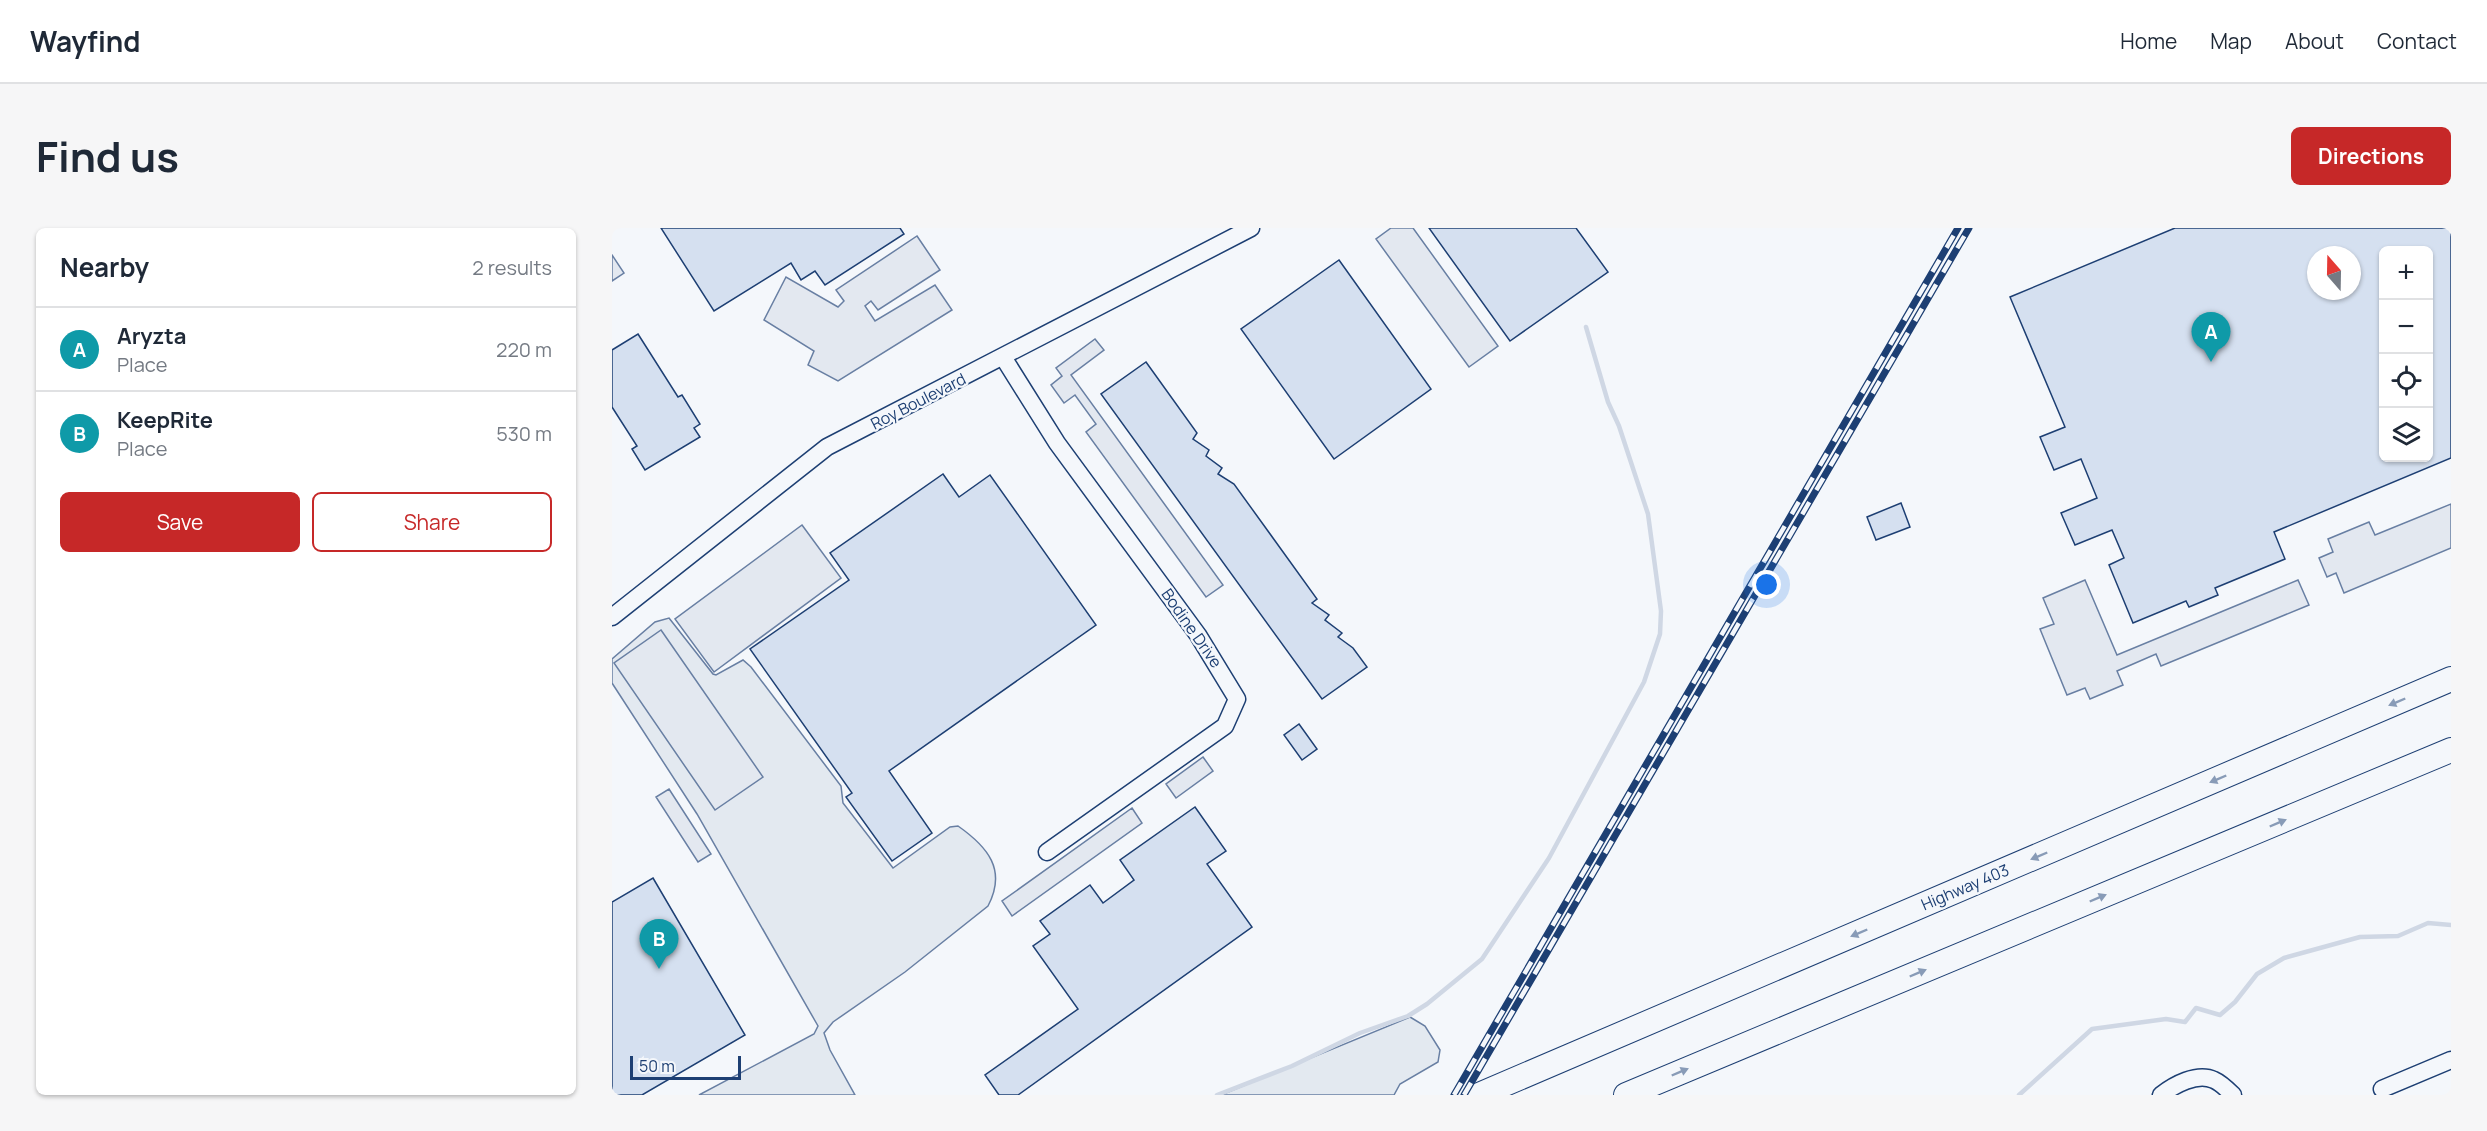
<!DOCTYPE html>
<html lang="en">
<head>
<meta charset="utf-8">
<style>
  :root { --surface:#fff; --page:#f6f6f7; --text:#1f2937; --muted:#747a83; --line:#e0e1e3; --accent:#c62828 }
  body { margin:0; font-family:Manrope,sans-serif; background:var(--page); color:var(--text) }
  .controls { position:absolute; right:18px; top:18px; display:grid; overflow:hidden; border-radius:9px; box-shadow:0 2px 4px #0004 }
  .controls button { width:54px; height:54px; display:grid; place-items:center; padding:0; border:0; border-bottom:2px solid var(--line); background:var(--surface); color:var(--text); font:30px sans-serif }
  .compass { position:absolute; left:1695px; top:18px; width:54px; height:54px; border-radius:50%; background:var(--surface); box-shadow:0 2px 4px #0004; rotate:340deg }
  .scale { position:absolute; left:18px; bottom:15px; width:111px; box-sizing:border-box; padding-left:6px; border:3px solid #1d3f73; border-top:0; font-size:16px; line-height:21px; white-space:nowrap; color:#1d3f73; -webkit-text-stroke:4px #f4f7fb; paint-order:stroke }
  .you { position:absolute; left:1155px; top:357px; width:21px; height:21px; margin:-15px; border:4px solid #fff; border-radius:50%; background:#1a73e8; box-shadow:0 0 0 9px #1a73e833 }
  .badge { display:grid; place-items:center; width:39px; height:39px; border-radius:50%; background:var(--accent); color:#fff; font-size:20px; font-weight:700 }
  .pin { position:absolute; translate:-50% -50px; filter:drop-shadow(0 2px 3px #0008) }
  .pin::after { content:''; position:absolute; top:32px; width:21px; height:18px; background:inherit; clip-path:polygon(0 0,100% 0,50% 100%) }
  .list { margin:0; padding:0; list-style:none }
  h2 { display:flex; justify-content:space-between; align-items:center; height:78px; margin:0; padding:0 24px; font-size:26px }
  h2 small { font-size:20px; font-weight:400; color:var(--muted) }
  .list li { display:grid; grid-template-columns:39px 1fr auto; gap:18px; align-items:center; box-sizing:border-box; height:84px; padding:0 24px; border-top:2px solid var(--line) }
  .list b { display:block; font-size:22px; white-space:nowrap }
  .list p { margin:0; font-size:20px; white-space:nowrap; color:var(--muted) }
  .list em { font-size:20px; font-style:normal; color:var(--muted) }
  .actions { display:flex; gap:12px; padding:18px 24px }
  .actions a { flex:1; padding:14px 0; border:2px solid var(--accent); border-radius:9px; text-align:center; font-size:21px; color:var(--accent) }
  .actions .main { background:var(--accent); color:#fff }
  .icon { flex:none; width:33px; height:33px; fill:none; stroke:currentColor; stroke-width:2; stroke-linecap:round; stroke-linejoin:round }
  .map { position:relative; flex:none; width:1839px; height:867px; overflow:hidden; border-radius:9px }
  header { display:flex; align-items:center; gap:36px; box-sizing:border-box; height:84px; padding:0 30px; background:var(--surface); border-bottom:2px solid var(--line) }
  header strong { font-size:28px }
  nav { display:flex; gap:33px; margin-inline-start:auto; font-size:21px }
  .intro { display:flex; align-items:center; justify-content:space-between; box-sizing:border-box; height:144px; padding:0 36px }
  h1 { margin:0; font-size:42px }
  .button { padding:15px 27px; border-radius:9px; background:var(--accent); color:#fff; font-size:21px; font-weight:700 }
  main { display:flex; gap:36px; padding:0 36px }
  aside { flex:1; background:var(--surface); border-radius:9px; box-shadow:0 2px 4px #0004 }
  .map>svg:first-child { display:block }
  .green { fill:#e3e9f0; stroke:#687fa3; stroke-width:1.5 }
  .parking { fill:#e3e8f0; stroke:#687fa3; stroke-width:1.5 }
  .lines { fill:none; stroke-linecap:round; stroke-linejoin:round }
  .stream { stroke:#cfd7e4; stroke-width:4.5 }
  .building { fill:#d5e0f0; stroke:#1d3f73; stroke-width:1.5; fill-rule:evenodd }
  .minor-casing { stroke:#1d3f73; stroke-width:19 }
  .highway-casing { stroke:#1d3f73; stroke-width:26 }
  .minor { stroke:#f4f7fb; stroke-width:16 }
  .highway { stroke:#f4f7fb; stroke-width:24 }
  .rail-casing { stroke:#1d3f73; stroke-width:7 }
  .rail { stroke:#f4f7fb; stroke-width:4.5; stroke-dasharray:14; stroke-linecap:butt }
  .oneway { fill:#889bb7 }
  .labels { text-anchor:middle; stroke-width:4.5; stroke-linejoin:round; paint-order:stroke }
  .street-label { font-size:16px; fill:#1d3f73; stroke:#f4f7fb }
</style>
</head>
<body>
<header>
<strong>Wayfind</strong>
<nav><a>Home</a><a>Map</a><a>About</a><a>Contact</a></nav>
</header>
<div class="intro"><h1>Find us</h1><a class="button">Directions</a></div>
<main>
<aside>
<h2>Nearby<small>2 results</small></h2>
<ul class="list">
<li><span class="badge" style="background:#0f9aa8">A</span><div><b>Aryzta</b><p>Place</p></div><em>220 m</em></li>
<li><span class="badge" style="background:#0f9aa8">B</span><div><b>KeepRite</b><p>Place</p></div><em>530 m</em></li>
</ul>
<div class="actions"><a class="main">Save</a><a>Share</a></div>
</aside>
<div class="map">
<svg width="1839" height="867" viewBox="0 0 1839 867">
  <rect width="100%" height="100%" fill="#f4f7fb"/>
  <path class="green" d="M57,390l44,56 3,1 27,-15 8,7 90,119 2,17 50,65 57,-41 8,-1c30,21 49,44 30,80l-83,66 -72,50 -9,11 6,17 25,45h-156l115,-61 4,-8 -121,-212 -85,-131v-24l43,-37z
    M798,789l15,9 15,24 -2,12 -38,22 -6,11h-173z"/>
  <path class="parking" d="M779,0h22l85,118 -29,21 -93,-128z
    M305,8l23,34 -62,40 -7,-9 -6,5 10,15 60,-36 17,25 -114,71 -30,-16 6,-14 -50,-31 22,-43 52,30 6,-6 -8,-11z
    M0,27l12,18 -12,8z
    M483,111l9,11 -33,25 152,210 -17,12 -120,-165 10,-8 -21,-29 -11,8 -13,-18 11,-9 -6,-8z
    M1839,276v44l-107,45 -8,-20 -9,4 -8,-19 14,-6 -5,-13 41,-17 6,13z
    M190,297l39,53 -127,94 -39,-53z
    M1473,352l32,75 181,-75 11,25 -148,61 -5,-12 -39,17 6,14 -33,14 -5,-11 -18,7 -27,-66 14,-5 -11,-26z
    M49,402l102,147 -48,33 -101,-147z
    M591,529l10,14 -37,27 -10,-14z
    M57,561l42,65 -13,8 -42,-65z
    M520,580l10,15 -130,93 -10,-15z"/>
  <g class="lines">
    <path class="stream" d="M605,867l75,-29 68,-33 48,-17 19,-12 55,-45 67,-101 95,-176 16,-48 1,-23 -13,-97 -29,-88 -11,-24 -22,-75
      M1407,867l73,-66 74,-10 19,3 11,-14 24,7 15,-13 22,-28 27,-16 76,-21 38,-1 30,-13 23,2"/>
  </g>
  <path class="building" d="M49,0h239l4,6 -79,51 -10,-14 -14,9 -10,-17 -77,48z
    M817,0h147l32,44 -98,69z
    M1563,0h276v230l-177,74 11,27 -70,29 3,7 -29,12 -3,-6 -53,22 -24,-58 15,-7 -12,-28 -37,15 -14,-32 36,-15 -16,-39 -27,11 -14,-33 25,-10 -55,-130zM1772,22h44v208h-44zM1704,27h36v36h-36z
    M727,32l92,129 -97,70 -93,-130z
    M26,106l40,63 4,-2 18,29 -6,4 6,9 -55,33 -13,-21 5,-3 -25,-39v-57z
    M534,134l51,71 -4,6 16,11 -3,6 16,12 -4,6 16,10 83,115 -5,4 17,12 -4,5 17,13 -4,4 15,11 14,19 -45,32 -221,-305z
    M331,246l16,23 31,-22 106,150 -207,146 43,62 -40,28 -46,-64 6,-4 -102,-144 99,-69 -19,-27z
    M1289,275l9,24 -34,13 -9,-23z
    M687,496l18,25 -15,11 -18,-25z
    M583,579l31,44 -19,13 45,63 -234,168h-19l-14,-20 93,-66 -45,-63 17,-12 -10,-13 50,-36 13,18 31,-23 -14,-20z
    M41,650l92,157 -103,60h-30v-193z"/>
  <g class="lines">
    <defs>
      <path id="minor" d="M391,129l54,86 141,192 39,64 -12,27 -178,126
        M0,389l215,-170 424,-219
        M1770,861l69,-29
        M1549,867c13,-10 36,-23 53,-15 7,3 14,10 19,15"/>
      <path id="highway" d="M867,867l972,-416
        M1014,867l825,-345"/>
    </defs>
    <use href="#minor" class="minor-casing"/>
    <use href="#highway" class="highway-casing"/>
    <use href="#minor" class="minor"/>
    <use href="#highway" class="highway"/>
    <defs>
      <path id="rail" d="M842,867l504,-867
        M852,867l505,-867"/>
    </defs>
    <use href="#rail" class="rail-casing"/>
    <use href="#rail" class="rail"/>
  </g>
  <defs><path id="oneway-solid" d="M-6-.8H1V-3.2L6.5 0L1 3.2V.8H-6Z" transform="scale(1.5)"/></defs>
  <g class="oneway">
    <use href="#oneway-solid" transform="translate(1785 474) rotate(157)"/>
    <use href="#oneway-solid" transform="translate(1606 551) rotate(157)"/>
    <use href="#oneway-solid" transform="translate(1666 595) rotate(-23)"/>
    <use href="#oneway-solid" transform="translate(1427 628) rotate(157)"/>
    <use href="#oneway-solid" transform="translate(1486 670) rotate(-23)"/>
    <use href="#oneway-solid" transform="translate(1247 705) rotate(157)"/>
    <use href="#oneway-solid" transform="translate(1306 745) rotate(-23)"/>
    <use href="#oneway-solid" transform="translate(1068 844) rotate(-23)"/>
  </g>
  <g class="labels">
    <g class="street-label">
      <text transform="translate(306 173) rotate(-27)" y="6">Roy Boulevard</text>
      <text transform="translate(580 400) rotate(55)" y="6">Bodine Drive</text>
      <text transform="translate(1353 659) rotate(-23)" y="6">Highway 403</text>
    </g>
  </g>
</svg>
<div class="controls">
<button>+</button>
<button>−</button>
<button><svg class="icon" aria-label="locate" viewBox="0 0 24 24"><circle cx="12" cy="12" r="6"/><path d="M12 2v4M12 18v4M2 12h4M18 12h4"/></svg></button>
<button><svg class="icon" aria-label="layers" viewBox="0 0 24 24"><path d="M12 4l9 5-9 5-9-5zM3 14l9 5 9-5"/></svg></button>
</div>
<svg class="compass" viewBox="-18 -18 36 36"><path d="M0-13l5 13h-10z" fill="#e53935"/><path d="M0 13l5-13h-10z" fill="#747a83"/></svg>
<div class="scale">50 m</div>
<div class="you"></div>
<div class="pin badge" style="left:1599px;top:134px;background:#0f9aa8">A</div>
<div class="pin badge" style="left:47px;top:741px;background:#0f9aa8">B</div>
</div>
</main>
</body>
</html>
